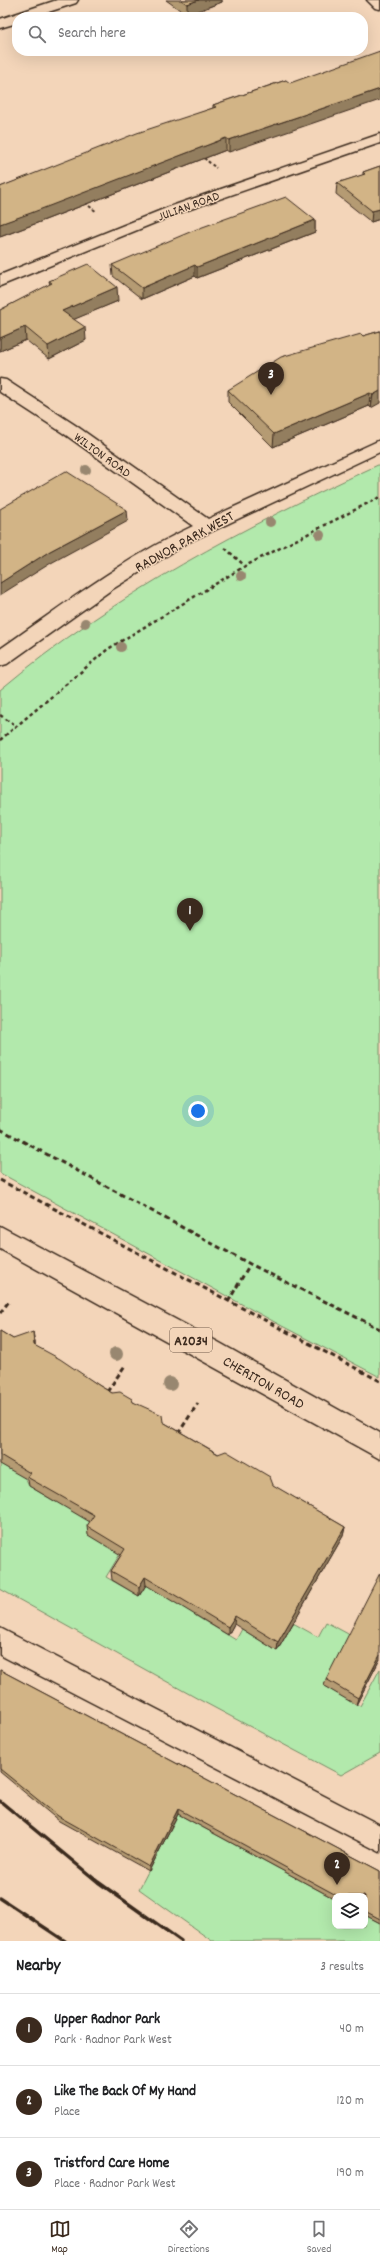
<!DOCTYPE html>
<html lang="en">
<head>
<meta charset="utf-8">
<style>
  :root { --surface:#fff; --page:#f6f6f6; --text:#202124; --muted:#757577; --line:#e0e0e0; --accent:#3b2a1e }
  body { margin:0; font-family:Dekko,sans-serif; background:var(--page); color:var(--text) }
  .controls { position:absolute; right:12px; bottom:12px; display:grid; overflow:hidden; border-radius:8px; box-shadow:0 4px 16px #0002 }
  .controls button { width:36px; height:36px; display:grid; place-items:center; padding:0; border:0; border-bottom:1px solid var(--line); background:var(--surface); color:var(--text); font:20px sans-serif }
  .you { position:absolute; left:198px; top:1111px; width:14px; height:14px; margin:-10px; border:3px solid #fff; border-radius:50%; background:#1a73e8; box-shadow:0 0 0 6px #1a73e833 }
  .badge { display:grid; place-items:center; width:26px; height:26px; border-radius:50%; background:var(--accent); color:#fff; font-size:13px; font-weight:700 }
  .pin { position:absolute; translate:-50% -33px; filter:drop-shadow(0 1px 2px #0008) }
  .pin::after { content:''; position:absolute; top:21px; width:14px; height:12px; background:inherit; clip-path:polygon(0 0,100% 0,50% 100%) }
  .list { margin:0; padding:0; list-style:none }
  h2 { display:flex; justify-content:space-between; align-items:center; height:52px; margin:0; padding:0 16px; font-size:17px }
  h2 small { font-size:13px; font-weight:400; color:var(--muted) }
  .list li { display:grid; grid-template-columns:26px 1fr auto; gap:12px; align-items:center; box-sizing:border-box; height:72px; padding:0 16px; border-top:1px solid var(--line) }
  .list b { display:block; font-size:15px; white-space:nowrap }
  .list p { margin:0; font-size:13px; white-space:nowrap; color:var(--muted) }
  .list em { font-size:13px; font-style:normal; color:var(--muted) }
  .icon { flex:none; width:22px; height:22px; fill:none; stroke:currentColor; stroke-width:2; stroke-linecap:round; stroke-linejoin:round }
  .map { position:relative; flex:none; width:380px; height:1941px; overflow:hidden }
  .search { position:absolute; background:var(--surface); box-shadow:0 4px 16px #0002; left:12px; right:12px; top:12px; height:44px; display:flex; align-items:center; gap:10px; box-sizing:border-box; padding:0 14px; border-radius:16px; color:var(--muted); font-size:15px }
  .sheet { height:268px; background:var(--surface) }
  nav { display:flex; justify-content:space-around; align-items:center; box-sizing:border-box; height:56px; border-top:1px solid var(--line); background:var(--surface); font-size:11px; color:var(--muted) }
  nav a { display:grid; justify-items:center; gap:2px }
  nav .on { color:var(--accent) }
  .map>svg:first-child { display:block }
  .green { fill:#b2e9ac; stroke:#768a65 }
  .lines { fill:none; stroke-linecap:round; stroke-linejoin:round }
  .lane-casing { stroke:#3b2a1e; stroke-width:3 }
  .street-casing { stroke:#3b2a1e; stroke-width:3 }
  .primary-casing { stroke:#3b2a1e; stroke-width:3 }
  .path-far2 { stroke:#3b2a1e; stroke-width:2; stroke-dasharray:3 2; stroke-linecap:butt }
  .path-far1 { stroke:#3b2a1e; stroke-width:2.5; stroke-dasharray:3.5 3; stroke-linecap:butt }
  .path { stroke:#3b2a1e; stroke-width:3; stroke-dasharray:5 3.5; stroke-linecap:butt }
  .lane { fill:#f3d5b9; fill-rule:evenodd }
  .street { fill:#f3d5b9; fill-rule:evenodd }
  .primary { fill:#f3d5b9; fill-rule:evenodd }
  .rail { stroke:#3b2a1e; stroke-width:3.5 }
  .tree { fill:#98876f }
  .wall { fill:#b59b73; stroke:#3b2a1e }
  .shaded-wall { fill:#937e5e; stroke:#3b2a1e }
  .building { fill:#d2b486; stroke:#3b2a1e }
  .labels { text-anchor:middle; stroke-width:3; stroke-linejoin:round; paint-order:stroke }
  .far-street-label { font-size:13px; fill:#3b2a1e; stroke:#f3d5b9 }
  .shield { fill:#f3d5b9; stroke:#725d4c; stroke-width:1 }
  .shield-label { font-size:14px; font-weight:bold; fill:#3b2a1e }
  .street-label { font-size:15px; fill:#3b2a1e; stroke:#f3d5b9 }
</style>
</head>
<body>
<div class="map">
<svg width="380" height="1941" viewBox="0 0 380 1941">
  <rect width="100%" height="100%" fill="#f3d5b9"/>
  <filter id="ink" filterUnits="userSpaceOnUse"><feTurbulence type="fractalNoise" baseFrequency=".025" numOctaves="2"/><feDisplacementMap in="SourceGraphic" scale="8" xChannelSelector="R" yChannelSelector="G"/><feConvolveMatrix kernelMatrix="1 2 1 2 8 2 1 2 1" color-interpolation-filters="sRGB"/></filter>
  <g filter="url(#ink)">
    <path class="green" d="M380,464v913l-98,-51 -282,-153v-483c116,-97 244,-163 380,-226z
      M0,1431l29,55 27,16 19,-27 45,79 -14,23 33,19 39,-63 18,83 40,24 6,-11 35,22 16,-28 25,14 8,-15 24,13 -26,51 36,20 20,-37v84l-39,22 -141,-75 -200,-111z
      M178,1814l157,85v27h30v-11l15,8v18h-168l-73,-52z"/>
    <g class="lines">
      <defs>
        <path id="lane" d="M0,1628l380,197v27l-380,-197z"/>
        <path id="street" d="M57,0h21l-2,3 -43,14h-16v6l-17,5v-9z
          M367,0h13v9l-5,-1z
          M380,134v9l-201,70 -179,73v-11l169,-68z
          M0,379l6,1 69,45 133,94 172,-79v12l-193,91 -76,47 -104,74 -7,2v-17c62,-43 124,-91 193,-123l-130,-93 -63,-41z"/>
        <path id="primary" d="M0,1226l218,116 162,91v26l-380,-210z"/>
      </defs>
      <use href="#lane" class="lane-casing"/>
      <use href="#street" class="street-casing"/>
      <use href="#primary" class="primary-casing"/>
      <path class="path-far2" d="M204,158l12,10
        M85,203l12,9"/>
      <path class="path-far1" d="M225,548l20,18
        M0,715l16,11
        M0,740l108,-91 137,-83 135,-69"/>
      <path class="path" d="M0,1129l250,135 130,65
        M0,1180l380,201
        M228,1302l22,-38
        M0,1313l10,-13
        M107,1392l19,-28
        M178,1434l20,-31"/>
      <use href="#lane" class="lane"/>
      <use href="#street" class="street"/>
      <use href="#primary" class="primary"/>
      <path class="rail" d="M0,1801l98,81 83,59
        M0,1898l65,43"/>
    </g>
    <g class="tree">
      <circle cx="86" cy="470" r="5"/>
      <circle cx="270" cy="522" r="5"/>
      <circle cx="320" cy="535" r="5"/>
      <circle cx="241" cy="576" r="5"/>
      <circle cx="85" cy="623" r="5"/>
      <circle cx="121" cy="647" r="5"/>
      <circle cx="116" cy="1354" r="7"/>
      <circle cx="170" cy="1384" r="7"/>
    </g>
    <path class="wall" d="M166,0h56v2l-35,13z
      M286,80l-57,72 -3,-2 -194,75 -32,12v-50l213,-79v-3z
      M380,166v53l-9,3 -35,-28 1,-11 26,-8v-3z
      M315,220v12l-118,46 -2,-2 -53,23 -29,-23 -1,-11z
      M49,281l69,20 -44,18 12,21 -37,19 -23,-19 -26,11v-41l50,-25z
      M380,331l-9,77 -2,-2 -96,41 -45,-45v-12l135,-54z
      M0,1331l13,8 22,3v4l65,40 12,7 21,9 30,20 182,105 -2,9 -66,115 -43,-27 -6,11 -82,-50 -7,11 -27,-16 -1,-9 10,-16 -33,-20 -1,-9 3,-4 -61,-36 -1,-6 -28,-16z
      M380,1659l-24,46 -32,-19 2,-7z
      M0,1670l380,201v52l-15,-8v-19h-30v3l-157,-85 -29,57 -90,-50 -59,-49z"/>
    <path class="shaded-wall" d="M199,0h23v2l-35,13v-11z
      M380,89v11l-151,52v-12z
      M226,138v12l-194,75 -32,12v-13z
      M380,209v10l-9,3 1,-11z
      M315,220v12l-118,46v-11z
      M195,265v11l-53,23v-11z
      M117,287l1,14 -55,23 -1,-13z
      M25,327l1,13 -26,11v-13z
      M85,327l1,13 -37,19 -1,-13z
      M380,391v12l-9,5 2,-13z
      M370,393l-1,13 -96,41 1,-13z
      M127,510l1,11 -77,42 -51,32v-12l50,-32z
      M33,1332l2,10v14l-1,-11z
      M345,1527l-2,9 -66,115 1,-9z
      M145,1577l1,8 -7,11v-9z
      M235,1616l-1,8 -6,11v-8z
      M380,1655v4l-24,46 2,-7z
      M178,1809v5l-29,57v-4z"/>
    <path class="building" d="M181,0h18l-12,4z
      M380,51v38l-151,51 -3,-2 -195,75 -31,11v-37l137,-54 79,-26 -3,-2 73,-25 4,3z
      M380,166v43l-8,2 -35,-28 28,-9 -2,-2z
      M286,197l29,23 -118,47 -2,-2 -53,23 -30,-23 85,-36z
      M88,264l29,23 -55,24 23,16 -37,19 -23,-19 -25,11v-28l52,-27 -3,-2z
      M380,331v60l-7,4 -3,-2 -96,41 -46,-44 53,-33 80,-23 2,2z
      M66,471l61,39 -77,41 -50,32v-74z
      M0,1331l13,8 20,-7 1,13 26,14 40,27 12,7 8,-1 12,7 1,3 29,13 1,7 55,32 8,-3 44,26 3,8 72,42 -67,115 -43,-26 -7,11 -83,-50 -6,10 -28,-16 14,-22 -38,-23 7,-11 -67,-38 3,-4 -30,-18z
      M380,1573v82l-22,43 -32,-19z
      M0,1670l380,201v48l-15,-8v-15h-27l-160,-87 -29,58 -91,-51 -58,-47z"/>
  </g>
  <g class="labels">
    <g class="far-street-label">
      <text transform="translate(188 205) rotate(-20)" y="5">JULIAN ROAD</text>
      <text transform="translate(103 454) rotate(36)" y="5">WILTON ROAD</text>
    </g>
    <rect class="shield" x="170" y="1328" width="42" height="24" rx="3"/>
    <g class="shield-label">
      <text x="191" y="1345">A2034</text>
    </g>
    <g class="street-label">
      <text transform="translate(184 541) rotate(-29)" y="5">RADNOR PARK WEST</text>
      <text transform="translate(264 1382) rotate(30)" y="5">CHERITON ROAD</text>
    </g>
  </g>
</svg>
<div class="controls">
<button><svg class="icon" aria-label="layers" viewBox="0 0 24 24"><path d="M12 4l9 5-9 5-9-5zM3 14l9 5 9-5"/></svg></button>
</div>
<div class="you"></div>
<div class="pin badge" style="left:190px;top:931px">1</div>
<div class="pin badge" style="left:337px;top:1885px">2</div>
<div class="pin badge" style="left:271px;top:395px">3</div>
<div class="search"><svg class="icon" aria-label="search" viewBox="0 0 24 24"><circle cx="10" cy="10" r="6"/><path d="M15 15l6 6"/></svg>Search here</div>
</div>
<section class="sheet">
<h2>Nearby<small>3 results</small></h2>
<ul class="list">
<li><span class="badge">1</span><div><b>Upper Radnor Park</b><p>Park · Radnor Park West</p></div><em>40 m</em></li>
<li><span class="badge">2</span><div><b>Like The Back Of My Hand</b><p>Place</p></div><em>120 m</em></li>
<li><span class="badge">3</span><div><b>Tristford Care Home</b><p>Place · Radnor Park West</p></div><em>190 m</em></li>
</ul>
</section>
<nav>
<a class="on"><svg class="icon" aria-label="map" viewBox="0 0 24 24"><path d="M3 6l6-2 6 2 6-2v14l-6 2-6-2-6 2zM9 4v14M15 6v14"/></svg>Map</a>
<a><svg class="icon" aria-label="directions" viewBox="0 0 24 24"><path d="M12 3l9 9-9 9-9-9zM9 14v-3h6M13 9l2 2-2 2"/></svg>Directions</a>
<a><svg class="icon" aria-label="saved" viewBox="0 0 24 24"><path d="M7 4h10v16l-5-4-5 4z"/></svg>Saved</a>
</nav>
</body>
</html>
